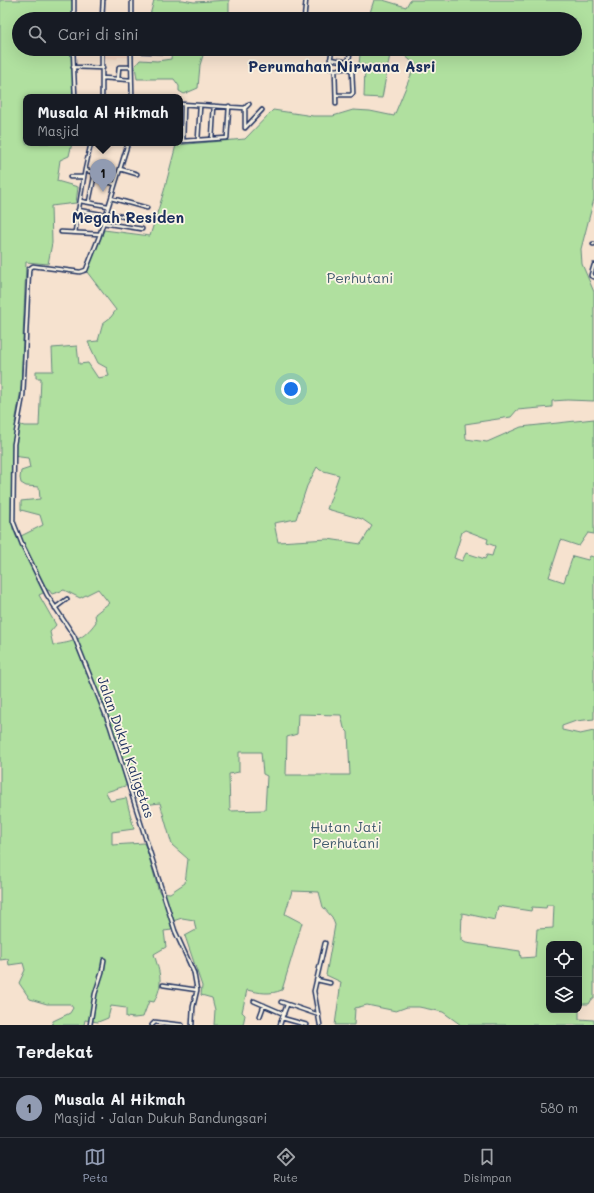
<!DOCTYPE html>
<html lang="id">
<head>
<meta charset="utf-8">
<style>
  :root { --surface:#171b24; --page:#20242c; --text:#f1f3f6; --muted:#9ea1a6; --line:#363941; --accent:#919bb2 }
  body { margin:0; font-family:Mali,sans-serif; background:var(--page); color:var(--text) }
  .controls { position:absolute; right:12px; bottom:12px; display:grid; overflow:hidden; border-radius:8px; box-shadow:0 4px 16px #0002 }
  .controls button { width:36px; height:36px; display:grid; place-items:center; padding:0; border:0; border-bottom:1px solid var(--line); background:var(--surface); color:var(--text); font:20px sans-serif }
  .you { position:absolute; left:291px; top:389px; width:14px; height:14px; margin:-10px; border:3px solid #fff; border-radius:50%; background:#1a73e8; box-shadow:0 0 0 6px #1a73e833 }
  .badge { display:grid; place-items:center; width:26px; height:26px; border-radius:50%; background:var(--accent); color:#111; font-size:13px; font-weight:700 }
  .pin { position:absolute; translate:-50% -33px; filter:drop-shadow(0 1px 2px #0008) }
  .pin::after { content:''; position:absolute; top:21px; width:14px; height:12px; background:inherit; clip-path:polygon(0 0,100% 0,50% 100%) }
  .popup { position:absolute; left:23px; top:94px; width:160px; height:52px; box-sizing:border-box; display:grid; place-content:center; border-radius:8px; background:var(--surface); filter:drop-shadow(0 1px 3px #0005); font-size:13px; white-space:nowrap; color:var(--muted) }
  .popup b { font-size:15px; color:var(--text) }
  .popup::after { content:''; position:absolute; left:50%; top:100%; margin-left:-8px; border:8px solid transparent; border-top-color:var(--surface) }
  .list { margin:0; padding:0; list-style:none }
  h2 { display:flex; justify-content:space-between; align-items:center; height:52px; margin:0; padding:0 16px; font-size:17px }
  h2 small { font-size:13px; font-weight:400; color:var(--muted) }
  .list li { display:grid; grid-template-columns:26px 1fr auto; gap:12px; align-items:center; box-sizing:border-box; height:60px; padding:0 16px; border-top:1px solid var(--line) }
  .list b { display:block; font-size:15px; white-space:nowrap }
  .list p { margin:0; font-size:13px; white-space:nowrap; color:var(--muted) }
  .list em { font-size:13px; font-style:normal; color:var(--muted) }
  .icon { flex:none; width:22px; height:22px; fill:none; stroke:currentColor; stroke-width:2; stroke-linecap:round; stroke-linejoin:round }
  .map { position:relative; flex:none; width:594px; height:1025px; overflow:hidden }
  .search { position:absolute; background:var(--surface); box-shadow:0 4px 16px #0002; left:12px; right:12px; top:12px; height:44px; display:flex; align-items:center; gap:10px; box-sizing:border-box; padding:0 14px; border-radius:22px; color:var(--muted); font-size:15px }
  .sheet { height:112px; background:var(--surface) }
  nav { display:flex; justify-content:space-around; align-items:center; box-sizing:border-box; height:56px; border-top:1px solid var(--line); background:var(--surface); font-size:11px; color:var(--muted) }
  nav a { display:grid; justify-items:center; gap:2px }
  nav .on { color:var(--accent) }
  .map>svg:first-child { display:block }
  .built { fill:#f2d4c0 }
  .green { fill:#b0e09f; stroke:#66887e; fill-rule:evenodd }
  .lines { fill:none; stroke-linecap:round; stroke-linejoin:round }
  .street-casing { stroke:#1b2f5e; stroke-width:5.5 }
  .street { stroke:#fcf5e5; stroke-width:2.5 }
  .labels { text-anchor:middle; stroke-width:3.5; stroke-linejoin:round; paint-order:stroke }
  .park-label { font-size:14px; fill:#405b6e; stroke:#fcf5e5 }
  .street-label { font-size:14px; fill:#1b2f5e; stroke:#fcf5e5 }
  .neighbourhood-label { font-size:15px; font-weight:bold; fill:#1b2f5e; stroke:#fcf5e5 }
</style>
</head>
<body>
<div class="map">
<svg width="594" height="1025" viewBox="0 0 594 1025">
  <rect width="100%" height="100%" fill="#f6e2cf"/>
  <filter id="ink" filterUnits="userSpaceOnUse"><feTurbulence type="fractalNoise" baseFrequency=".025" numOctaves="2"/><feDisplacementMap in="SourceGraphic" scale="8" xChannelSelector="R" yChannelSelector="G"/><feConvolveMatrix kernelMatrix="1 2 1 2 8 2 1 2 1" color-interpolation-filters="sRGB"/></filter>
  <g filter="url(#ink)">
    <path class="built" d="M103,49h26v8h-11l-1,2 -14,-1z"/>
    <path class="green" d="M0,0h74v19h-55v30h54v48h-47v46h46l-3,13 -9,4 -3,21 21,6 -2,16 -25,3 1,37 -4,21 -22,-2 -5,127 -6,34 9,3h15l2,-48h-5v-7h17l-1,-23 25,-2 2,18 9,-1 10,15 11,-2 -2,-8 -9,-5 -10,-21 10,-1 5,-18 8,-6 5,-7 -29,-38 17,-42 46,6 14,-45 12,-46 69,-6 28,-29 40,6h20l20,-6 17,1 24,5 19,-46 4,-4 -20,-17h178v-30h-207l6,-19h9l23,7 4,-7h184v199l-13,50 1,15 12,28v109l-27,-1 -15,1v6l-35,3 -6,7 -46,7 1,15 21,3 34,-15 73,-8v115l-6,-1 -9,13 -18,-6 -12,37 15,5 9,-26 15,4 2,-4 4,1v162l-18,2 -14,5v4l18,4 14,-3v268h-2l-3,5h-10v-60h-30v66h30v9l15,1v5h-133l-18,-13 -24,-5h-12l-11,4 -29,-6 -12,3 -1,17h-19l6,-43 -15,-7 9,-50 -3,-8 -9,-10 -4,-15 -27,-1 -7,23 17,9 -20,67c-12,5 -22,3 -35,0l-5,22 3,3 -2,10h-29l1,-15 -3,-12 -11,-3 1,-9 -17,-50 11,-6 -2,-10 -12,-2 -12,4 2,8 -8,1 2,16 -12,7c6,20 10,29 0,48l-5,-1 -6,16 -9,1 -8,-1v-9l-15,-2 -3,12 -10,4 -13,-2 -1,5h-32l1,-4 17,-8 3,-5 -3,-4h-23l-17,-5 -11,-16 6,-13 -2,-7 -14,2 -1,-6 -8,1zM12,456l16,2 2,10 -9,3 -1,7 1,5 5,3 13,1 1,12 -19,2v9l19,5 3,10 -26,13 -4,-9 -1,-19zM317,467l3,3 19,5 -12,34 35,10 10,7 -11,18 -33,-5 -50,3 -4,-19 22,-4 11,-33zM465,530l23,9 -1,4 8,3 -3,10 -5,-1 -2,4 -19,-6 -4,8 -8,-3 8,-26zM98,589l11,14 -14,11 1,8c-13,18 -22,20 -43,23l-3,-13 6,-7 -17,-30 10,-5 3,4 12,-4 16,8zM298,714l43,1 3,13 4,4 2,43h-64l1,-38 10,-3zM239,752h22l2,22 4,2 -2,34 -35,1 -1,-37 10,-2zM137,784l7,21 16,-2 12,42 16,14 -3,24 -15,10 -11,-1 -12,-42 -3,-7 -32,2v-13l22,-3 -8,-31 -16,3 -4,-9 19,-6zM547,905h7l-1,23 -16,1 -2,28 -14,1 -1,-7 -54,-8 -5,-3 1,-27 33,7 3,-14 33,5 1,-4 14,1z
      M154,0h29l11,2 35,-2v19h-80z
      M172,49h33l-5,16 -2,23 -14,6 -5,-3v-5l-5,-7h-37l-2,-13 5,-6 17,1 14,-2z
      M357,49h34l-9,49 -18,-1 1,-32 -6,-1 1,-9 -3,-3z"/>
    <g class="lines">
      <defs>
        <path id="street" d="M117,17h15
          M74,19v-19
          M102,19l1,-19
          M132,19v-19
          M304,19l2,-19
          M73,49l2,48
          M102,49v48
          M131,49l1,48
          M332,49l-3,19 6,2 12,-2
          M131,51l38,1
          M330,59l18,3
          M73,67l30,1
          M347,68l4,-19
          M335,70l1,34
          M103,78l28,2
          M118,79l1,-12h12
          M336,95h15l2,-2 -1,-22 -5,-3
          M180,104l65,4 4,-4
          M184,105l-1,36 44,-3 2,-32
          M245,108v20l17,-18
          M212,139l2,-33
          M198,140l2,-34
          M128,143l-29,94 -13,33 -6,2 -47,-6 -4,3 -6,126 -9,49 -1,77 9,23 25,51 27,41 36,90 65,205 19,42 3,17 -4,17 -1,18
          M168,143h1
          M120,169l17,5
          M85,170l10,3 -6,29
          M70,177h14
          M94,178l21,6
          M111,198l36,10
          M80,201l28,5
          M78,210l28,5
          M106,213l38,8
          M103,223l39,6
          M61,232l39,2
          M75,232l10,-62 6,-27
          M593,244h1
          M594,265l-3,10v1l3,1
          M55,608l12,-9
          M317,980l13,3
          M163,985l34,5
          M254,1001l30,13
          M281,1002l38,13
          M287,1005l-5,13 25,7
          M260,1016l4,-11
          M90,1025l5,-31 7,-22 2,-12
          M152,1025l3,-3 27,3
          M280,1025l2,-7
          M320,1025l-6,-34 11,-48"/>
      </defs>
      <use href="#street" class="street-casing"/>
      <use href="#street" class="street"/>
    </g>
  </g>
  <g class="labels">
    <g class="park-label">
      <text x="360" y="283">Perhutani</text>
      <text x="346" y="832">Hutan Jati<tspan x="346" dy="16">Perhutani</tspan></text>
    </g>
    <g class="street-label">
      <text transform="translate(126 747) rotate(71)" y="5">Jalan Dukuh Kaligetas</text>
    </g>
    <g class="neighbourhood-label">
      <text x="342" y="72">Perumahan Nirwana Asri</text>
      <text x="128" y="223">Megah Residen</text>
    </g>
  </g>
</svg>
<div class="controls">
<button><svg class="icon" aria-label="locate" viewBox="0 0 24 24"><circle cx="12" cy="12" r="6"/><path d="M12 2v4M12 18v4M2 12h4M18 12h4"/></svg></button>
<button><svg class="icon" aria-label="layers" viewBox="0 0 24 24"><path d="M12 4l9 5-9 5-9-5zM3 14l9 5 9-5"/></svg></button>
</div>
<div class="you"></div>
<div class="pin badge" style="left:103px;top:192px">1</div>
<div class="popup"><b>Musala Al Hikmah</b>Masjid</div>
<div class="search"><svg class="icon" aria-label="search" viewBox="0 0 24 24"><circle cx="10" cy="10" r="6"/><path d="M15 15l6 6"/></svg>Cari di sini</div>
</div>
<section class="sheet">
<h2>Terdekat<small></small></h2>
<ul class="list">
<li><span class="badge">1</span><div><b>Musala Al Hikmah</b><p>Masjid · Jalan Dukuh Bandungsari</p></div><em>580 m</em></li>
</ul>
</section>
<nav>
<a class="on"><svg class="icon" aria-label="map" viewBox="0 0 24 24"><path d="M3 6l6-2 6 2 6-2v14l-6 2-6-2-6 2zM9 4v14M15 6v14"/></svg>Peta</a>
<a><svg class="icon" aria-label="directions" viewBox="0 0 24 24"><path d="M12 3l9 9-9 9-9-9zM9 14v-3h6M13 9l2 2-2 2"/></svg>Rute</a>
<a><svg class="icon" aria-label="saved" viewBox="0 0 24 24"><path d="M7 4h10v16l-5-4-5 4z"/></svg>Disimpan</a>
</nav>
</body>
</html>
